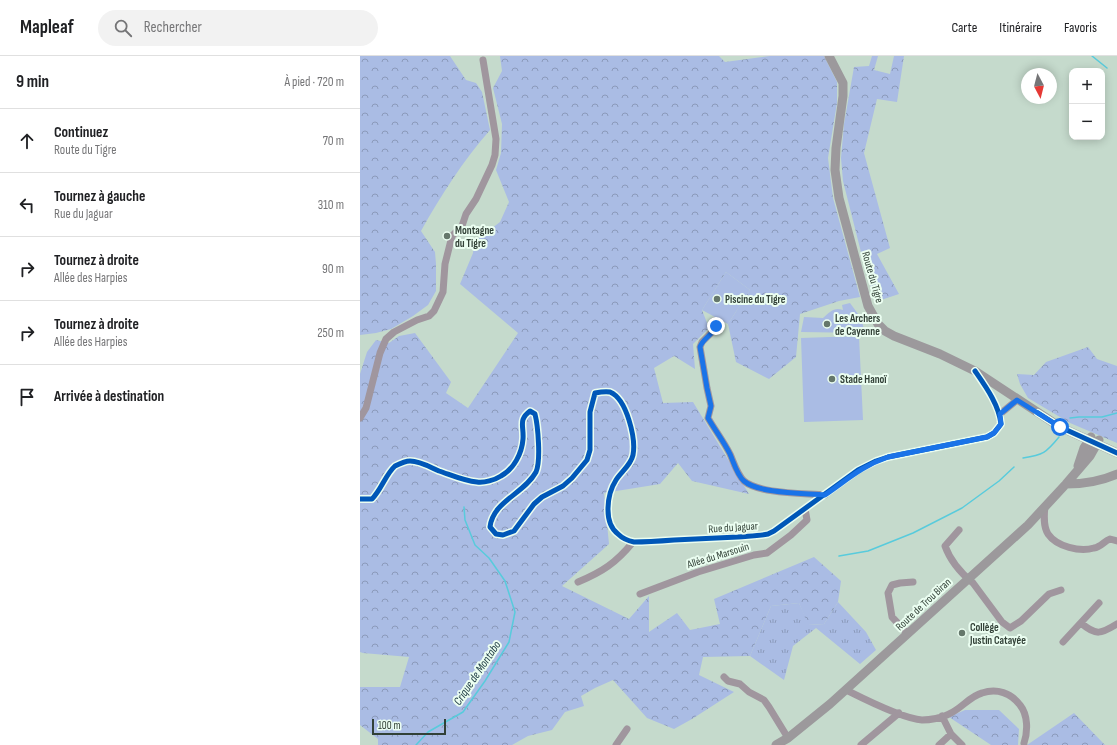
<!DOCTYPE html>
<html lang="fr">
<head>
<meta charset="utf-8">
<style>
  :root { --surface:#fff; --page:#f2f2f2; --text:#202124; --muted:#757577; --line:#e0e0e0 }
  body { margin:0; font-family:"Sofia Sans Condensed",sans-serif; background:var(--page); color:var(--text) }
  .controls { position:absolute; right:12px; top:12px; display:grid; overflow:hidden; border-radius:8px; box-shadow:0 2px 10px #0003 }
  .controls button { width:36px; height:36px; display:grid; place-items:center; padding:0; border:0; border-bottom:1px solid var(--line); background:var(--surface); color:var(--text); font:20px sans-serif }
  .compass { position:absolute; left:661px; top:12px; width:36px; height:36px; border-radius:50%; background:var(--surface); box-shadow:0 2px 10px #0003; rotate:173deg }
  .scale { position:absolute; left:12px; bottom:10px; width:74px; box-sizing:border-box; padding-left:4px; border:2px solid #324137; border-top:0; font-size:11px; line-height:14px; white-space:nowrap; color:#324137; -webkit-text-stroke:3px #ebfef1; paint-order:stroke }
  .stop { position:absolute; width:12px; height:12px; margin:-9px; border:3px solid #1a73e8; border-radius:50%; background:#fff }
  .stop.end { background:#1a73e8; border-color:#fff; box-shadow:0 1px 4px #0008 }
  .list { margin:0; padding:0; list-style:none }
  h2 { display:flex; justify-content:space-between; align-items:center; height:52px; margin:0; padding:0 16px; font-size:17px }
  h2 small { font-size:13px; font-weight:400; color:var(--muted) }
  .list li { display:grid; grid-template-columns:26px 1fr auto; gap:12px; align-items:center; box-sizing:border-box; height:64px; padding:0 16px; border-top:1px solid var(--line) }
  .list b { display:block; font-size:15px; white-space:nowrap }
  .list p { margin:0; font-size:13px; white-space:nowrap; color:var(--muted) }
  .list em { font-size:13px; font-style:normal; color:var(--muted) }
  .icon { flex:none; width:22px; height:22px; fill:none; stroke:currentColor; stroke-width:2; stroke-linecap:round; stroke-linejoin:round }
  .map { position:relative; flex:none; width:757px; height:689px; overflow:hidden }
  header { display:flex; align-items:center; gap:24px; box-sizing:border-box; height:56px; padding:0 20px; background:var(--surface); border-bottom:1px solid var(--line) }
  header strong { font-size:19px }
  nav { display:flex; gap:22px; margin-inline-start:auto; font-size:14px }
  .search { width:280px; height:36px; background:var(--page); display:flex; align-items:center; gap:10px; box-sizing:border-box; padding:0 14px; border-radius:22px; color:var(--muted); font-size:15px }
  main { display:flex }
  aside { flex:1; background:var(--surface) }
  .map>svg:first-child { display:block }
  .grass { fill:url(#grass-tufts) }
  .forest { fill:url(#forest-crowns) }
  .garden { fill:#aabce4 }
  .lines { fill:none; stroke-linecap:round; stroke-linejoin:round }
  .stream { stroke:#58cbdc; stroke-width:1.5 }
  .minor { stroke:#a0969e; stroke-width:7 }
  .major { stroke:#9c999c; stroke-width:9 }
  .cycleway-casing { stroke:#ebfef1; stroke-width:8 }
  .cycleway { stroke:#0057b8; stroke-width:5 }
  .route { stroke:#1a73e8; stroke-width:5 }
  .poi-dot { fill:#65776b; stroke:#ebfef1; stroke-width:1.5 }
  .labels { text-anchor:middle; stroke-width:4; stroke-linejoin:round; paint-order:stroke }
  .poi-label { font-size:11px; font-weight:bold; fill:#324137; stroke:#ebfef1; text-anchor:start }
  .street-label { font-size:11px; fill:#324137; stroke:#ebfef1 }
  .water-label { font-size:12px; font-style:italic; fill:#223f47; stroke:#ebfef1 }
</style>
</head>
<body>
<header>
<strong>Mapleaf</strong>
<div class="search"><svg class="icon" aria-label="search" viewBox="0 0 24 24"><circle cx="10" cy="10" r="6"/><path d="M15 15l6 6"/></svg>Rechercher</div>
<nav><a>Carte</a><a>Itinéraire</a><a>Favoris</a></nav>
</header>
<main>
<aside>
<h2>9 min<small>À pied · 720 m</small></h2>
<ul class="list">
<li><svg class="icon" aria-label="ahead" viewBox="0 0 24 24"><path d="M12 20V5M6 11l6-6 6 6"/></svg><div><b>Continuez</b><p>Route du Tigre</p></div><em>70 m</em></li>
<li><svg class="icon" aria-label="left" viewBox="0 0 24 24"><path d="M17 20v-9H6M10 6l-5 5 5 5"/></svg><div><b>Tournez à gauche</b><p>Rue du Jaguar</p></div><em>310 m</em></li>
<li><svg class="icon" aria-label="right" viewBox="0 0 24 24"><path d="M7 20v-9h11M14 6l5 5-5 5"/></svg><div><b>Tournez à droite</b><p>Allée des Harpies</p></div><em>90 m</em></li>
<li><svg class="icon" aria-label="right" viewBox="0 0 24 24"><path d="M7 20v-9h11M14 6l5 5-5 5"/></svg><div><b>Tournez à droite</b><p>Allée des Harpies</p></div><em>250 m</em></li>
<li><svg class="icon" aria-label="arrive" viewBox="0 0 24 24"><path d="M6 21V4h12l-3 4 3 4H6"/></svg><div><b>Arrivée à destination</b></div></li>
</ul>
</aside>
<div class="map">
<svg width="757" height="689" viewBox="0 0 757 689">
  <defs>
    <pattern id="grass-tufts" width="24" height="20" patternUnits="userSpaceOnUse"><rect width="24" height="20" fill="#aabce4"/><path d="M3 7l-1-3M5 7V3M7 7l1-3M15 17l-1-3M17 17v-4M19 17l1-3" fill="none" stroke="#8b9aba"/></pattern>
    <pattern id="forest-crowns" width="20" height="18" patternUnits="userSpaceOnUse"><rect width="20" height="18" fill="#aabce4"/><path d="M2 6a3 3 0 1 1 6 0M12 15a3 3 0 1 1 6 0" fill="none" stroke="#8b9aba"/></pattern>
  </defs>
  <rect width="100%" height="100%" fill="#c5dacc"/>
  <path class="grass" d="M478,546l28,30 10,18 -16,14 -44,-36 -23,18 -9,34 -34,-24 21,-50 28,-3 10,22 15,-1z"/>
  <path class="forest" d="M0,0h90l16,24 10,3 6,9 8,38c-27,31 -49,65 -69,101l14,21 1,12v27l-8,14 -15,11 -22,13 -15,4 -16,2z
    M140,0h219l6,6 45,-6h54l13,26v21l-9,55 5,40 27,99 -21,4 -39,13 -4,43 -27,22 -33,-17 -8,-38 22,-34 -24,-18 -24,38 7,18 -16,16 2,25 -21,-13 -20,12 9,35 30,-1 56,92 -57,-13 -14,-18 -18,21 -56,9 5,51 -47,42 67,33 20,-23v36l28,-19 13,17 30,-6 -6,-25 100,-42 27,24 -3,21 -14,22 -16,1 -9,-22 -28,3 -21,50 -47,1 -4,18 35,17 -42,27 -18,10 -27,-11 -34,-38 -18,8 -14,8 3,10 -19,6 -13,18 -24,6 -16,9h-134v-6l-18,-14v-38h40l9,-30 -46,-4 -3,-1v-278l7,-22 9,-12 13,3 10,-7 16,-3 36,49 -5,11 22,15 50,-75 -58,-49 13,-31 1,-11 26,-20 9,-20 -13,-32 5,-17 1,-29 -9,-36 9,-17z
    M512,0h6l-4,14 16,4 4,-18h10l-7,46 -20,-3 -13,54 26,95 -13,6 22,40 -24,8 -12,-42 -20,-79 -2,-23 3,-34 10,-57 15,-1z
    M728,291l9,12 20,7v77l-47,-20 -42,-25 -8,-14 -3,-10 17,1 12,-13z
    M605,654h34l20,19 -1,16h-27l-42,-28z
    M714,657l31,32h-78z"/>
  <path class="garden" d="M366,216l24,18 -22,34 -26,-14z
    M490,247l11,15 4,15 -64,-1 3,-15 19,1c7,-6 11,-11 20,-8l-1,-5z
    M499,280l4,84 -59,2 -3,-84z"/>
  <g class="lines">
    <path class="stream" d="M732,0l15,12
      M710,362l9,-1h23l15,-4
      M663,402c20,-3 23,-5 36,-21
      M479,500l29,-5 45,-18 49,-25 37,-27 15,-14
      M56,689l12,-13 35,-20 22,-31 24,-39 6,-30 -10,-31 -16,-23 -14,-13 -10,-25 -1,-13"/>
    <path class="minor" d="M354,265l1,8 -13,13 -2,5 7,41 4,18 -3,12c7,12 16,24 22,36 4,9 7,20 14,27 15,13 61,12 81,14
      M640,358l17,-14
      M0,362l6,-10 14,-55 6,-14 8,-7 23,-12 12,-4 5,-5 9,-19 2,-28 7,-28 4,-4 5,-3 5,-15 10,-15 16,-34 3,-10 1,-16 -13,-79
      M0,443h12c9,-9 14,-25 23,-33 4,-2 10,-5 15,-5 10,0 20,6 29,10 12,4 25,10 38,11 7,1 18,-2 24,-6 13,-7 21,-23 22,-37 1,-13 -5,-19 7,-28l5,3c3,12 6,47 1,58 -12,22 -43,29 -46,55l6,7 7,1 11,-4 20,-27 8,-7 21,-11 9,-8 15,-18 3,-10v-38l5,-19c5,-1 10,-2 15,-1 17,7 26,47 23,63 -2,10 -12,17 -17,25 -9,14 -13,43 2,54 4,4 11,7 16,8 13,0 27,-1 40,-2 21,-1 43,-2 64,-3 10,-1 20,-1 30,-3l6,-3 84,-61 18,-9 12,-4 99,-20 7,-4 7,-9c-2,-18 -14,-36 -25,-51
      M685,450c-1,9 -2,20 3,28 9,13 32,18 46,14 7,-1 10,-7 16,-9l7,2
      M599,474l-14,16c5,14 17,28 28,37l29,39 8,6 11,-7 28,-27 12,-4
      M218,526c24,-10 38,-19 55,-40
      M280,538l58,-22 56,-17 13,-2 24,-18 16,-15 -2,-11
      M721,567c15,13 20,11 36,1
      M548,578l-16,-17 -4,-24 4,-8 8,-2 13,-1
      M703,586l36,-39
      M364,621l4,4 12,3 9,8 15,8 5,7 19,31
      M486,634c18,9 57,29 76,30 8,0 20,-2 27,-6 12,-5 21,-18 33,-21 15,-5 29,0 38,12 8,10 8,26 4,38
      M582,660l9,18 11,11
      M256,689l11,-16
      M501,689l38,-32
      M579,689l12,-11"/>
    <path class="major" d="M469,0l14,27v13l-7,52 -1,22 4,28 29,108 10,18 7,7 9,5 46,18 35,17 85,56 57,26
      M718,410l6,-18 7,-11
      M706,428c18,0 35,-3 51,-10
      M416,689l12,-7 42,-34 198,-179 38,-41 24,-28 9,-16"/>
    <defs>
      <path id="cycleway" d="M678,357l22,14 57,26
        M0,443h12c9,-9 14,-25 23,-33 4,-2 10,-5 15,-5 10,0 20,6 29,10 12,4 25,10 38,11 7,1 18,-2 24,-6 13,-7 21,-23 22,-37 1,-13 -5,-19 7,-28l5,3c3,12 6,47 1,58 -12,22 -43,29 -46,55l6,7 7,1 11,-4 20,-27 8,-7 21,-11 9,-8 15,-18 3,-10v-38l5,-19c5,-1 10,-2 15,-1 17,7 26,47 23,63 -2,10 -12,17 -17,25 -9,14 -13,43 2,54 4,4 11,7 16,8 13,0 27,-1 40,-2 21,-1 43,-2 64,-3 10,-1 20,-1 30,-3l6,-3 84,-61 18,-9 12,-4 99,-20 7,-4 7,-9c-2,-19 -15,-37 -26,-53"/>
    </defs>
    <use href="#cycleway" class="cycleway-casing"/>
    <use href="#cycleway" class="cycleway"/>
  </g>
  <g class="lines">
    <path class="route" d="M356,270c-3,9 -13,12 -16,21l7,41 4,18 -3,12c7,12 16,24 22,36 4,9 7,21 14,27 15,13 61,12 81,14 22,-15 37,-29 63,-38l99,-20 7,-4 7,-9 -1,-10 17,-14 43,27"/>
  </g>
  <g class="poi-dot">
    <circle cx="87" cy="180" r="4"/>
    <circle cx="357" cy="243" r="4"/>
    <circle cx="467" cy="268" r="4"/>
    <circle cx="472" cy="323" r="4"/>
    <circle cx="602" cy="577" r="4"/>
  </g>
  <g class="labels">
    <g class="poi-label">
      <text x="95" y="178">Montagne<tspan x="95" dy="13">du Tigre</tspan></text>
      <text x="365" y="247">Piscine du Tigre</text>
      <text x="475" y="266">Les Archers<tspan x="475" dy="13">de Cayenne</tspan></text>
      <text x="480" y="327">Stade Hanoï</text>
      <text x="610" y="575">Collège<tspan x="610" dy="13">Justin Catayée</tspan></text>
    </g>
    <g class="street-label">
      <text transform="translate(513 221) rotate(74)" y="4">Route du Tigre</text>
      <text transform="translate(373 471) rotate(-4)" y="4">Rue du Jaguar</text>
      <text transform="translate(358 499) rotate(-17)" y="4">Allée du Marsouin</text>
      <text transform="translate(563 548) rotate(-43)" y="4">Route de Trou Biran</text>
    </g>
    <g class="water-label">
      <text transform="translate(117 617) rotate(-56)" y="4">Crique de Montabo</text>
    </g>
  </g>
</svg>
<div class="controls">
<button>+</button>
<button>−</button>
</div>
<svg class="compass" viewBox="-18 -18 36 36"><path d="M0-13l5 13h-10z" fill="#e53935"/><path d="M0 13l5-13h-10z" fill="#757577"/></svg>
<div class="scale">100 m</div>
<div class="stop" style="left:700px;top:371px"></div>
<div class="stop end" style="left:356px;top:270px"></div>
</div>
</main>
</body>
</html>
